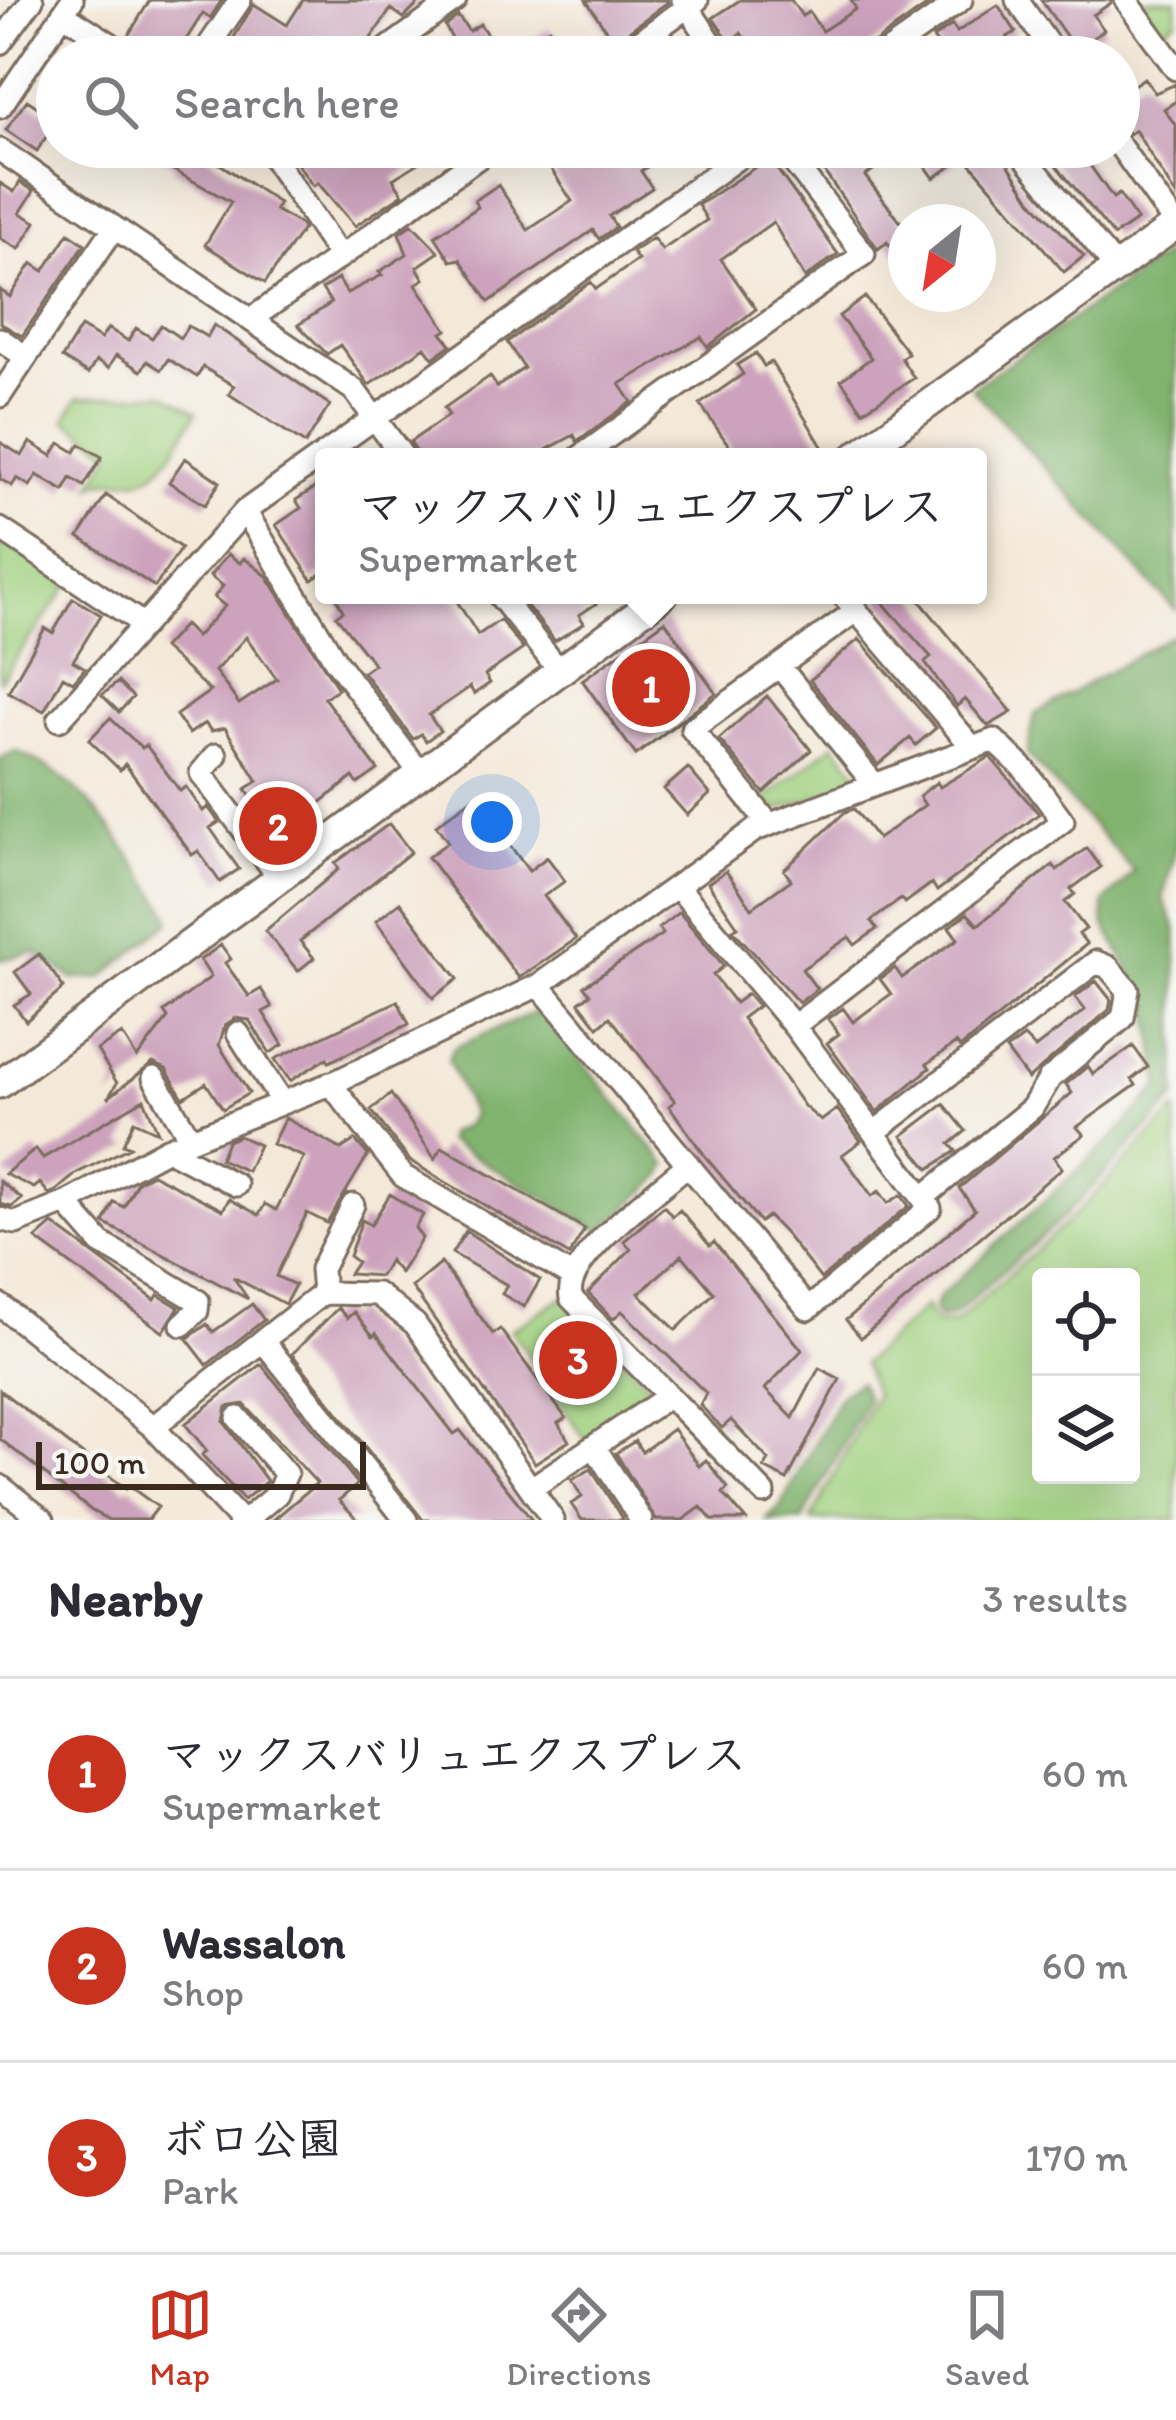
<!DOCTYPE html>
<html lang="en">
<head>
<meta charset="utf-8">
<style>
  :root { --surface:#fff; --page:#f7f7f7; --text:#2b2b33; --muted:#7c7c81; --line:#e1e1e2; --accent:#c8321e }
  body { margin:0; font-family:Itim,"Klee One",sans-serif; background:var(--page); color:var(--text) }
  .controls { position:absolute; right:36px; bottom:36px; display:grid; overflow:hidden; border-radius:12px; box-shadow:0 12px 48px #0002 }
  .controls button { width:108px; height:108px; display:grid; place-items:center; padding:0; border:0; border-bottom:3px solid var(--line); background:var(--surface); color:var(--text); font:60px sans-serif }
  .compass { position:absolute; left:888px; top:204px; width:108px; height:108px; border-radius:50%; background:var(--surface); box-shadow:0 12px 48px #0002; rotate:210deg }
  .scale { position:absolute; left:36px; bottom:30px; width:330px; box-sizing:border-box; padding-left:12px; border:6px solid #3b2a1e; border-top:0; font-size:33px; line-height:42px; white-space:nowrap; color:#3b2a1e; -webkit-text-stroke:9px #f6f6f2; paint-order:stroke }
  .you { position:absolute; left:492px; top:822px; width:42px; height:42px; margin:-30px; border:9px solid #fff; border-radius:50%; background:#1a73e8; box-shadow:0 0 0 18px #1a73e833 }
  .badge { display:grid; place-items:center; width:78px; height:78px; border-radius:50%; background:var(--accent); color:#fff; font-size:39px; font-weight:700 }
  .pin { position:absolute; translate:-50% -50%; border:6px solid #fff; box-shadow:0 3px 12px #0006 }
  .popup { position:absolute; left:315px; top:448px; width:672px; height:156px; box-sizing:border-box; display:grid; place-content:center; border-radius:12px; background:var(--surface); filter:drop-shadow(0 3px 9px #0005); font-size:39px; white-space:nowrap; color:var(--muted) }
  .popup b { font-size:45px; color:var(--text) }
  .popup::after { content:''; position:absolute; left:50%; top:100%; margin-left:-24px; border:24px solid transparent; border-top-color:var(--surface) }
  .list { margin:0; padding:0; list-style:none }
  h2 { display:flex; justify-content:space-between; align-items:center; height:156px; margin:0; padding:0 48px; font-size:51px }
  h2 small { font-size:39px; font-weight:400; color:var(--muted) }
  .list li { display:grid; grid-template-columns:78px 1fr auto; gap:36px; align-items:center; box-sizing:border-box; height:192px; padding:0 48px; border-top:3px solid var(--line) }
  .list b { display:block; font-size:45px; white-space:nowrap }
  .list p { margin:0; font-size:39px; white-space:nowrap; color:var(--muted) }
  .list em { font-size:39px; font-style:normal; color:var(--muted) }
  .icon { flex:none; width:66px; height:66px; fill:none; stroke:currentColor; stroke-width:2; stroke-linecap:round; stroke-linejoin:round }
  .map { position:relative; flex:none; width:1176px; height:1520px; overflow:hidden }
  .search { position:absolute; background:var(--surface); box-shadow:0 12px 48px #0002; left:36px; right:36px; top:36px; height:132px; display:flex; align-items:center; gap:30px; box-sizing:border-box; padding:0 42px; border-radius:66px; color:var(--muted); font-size:45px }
  .sheet { height:732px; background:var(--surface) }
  nav { display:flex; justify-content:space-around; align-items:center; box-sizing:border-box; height:168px; border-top:3px solid var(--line); background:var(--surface); font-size:33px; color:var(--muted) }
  nav a { display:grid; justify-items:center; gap:6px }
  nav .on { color:var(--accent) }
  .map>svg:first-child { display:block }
  .green { fill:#a1d180; stroke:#6e7e4f; stroke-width:3; fill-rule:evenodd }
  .forest { fill:#80b36e; stroke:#5e6e46; stroke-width:3 }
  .building { fill:#cca2bc; fill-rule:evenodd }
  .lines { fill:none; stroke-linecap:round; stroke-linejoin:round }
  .minor-casing { stroke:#7c6d5f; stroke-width:27 }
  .tertiary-casing { stroke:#7c6d5f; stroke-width:33 }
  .minor { stroke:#fff; stroke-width:21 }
  .tertiary { stroke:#fff; stroke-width:27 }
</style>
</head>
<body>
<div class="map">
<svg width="1176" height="1520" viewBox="0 0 1176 1520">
  <rect width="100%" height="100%" fill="#f6f6f2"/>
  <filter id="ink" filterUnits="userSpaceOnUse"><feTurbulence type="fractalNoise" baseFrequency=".00833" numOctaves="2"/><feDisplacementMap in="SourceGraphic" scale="24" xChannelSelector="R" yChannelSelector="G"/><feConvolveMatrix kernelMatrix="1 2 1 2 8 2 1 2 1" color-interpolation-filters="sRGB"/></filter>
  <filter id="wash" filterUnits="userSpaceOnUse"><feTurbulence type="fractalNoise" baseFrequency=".004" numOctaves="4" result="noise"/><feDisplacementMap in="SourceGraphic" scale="48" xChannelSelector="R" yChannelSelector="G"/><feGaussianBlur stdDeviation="2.7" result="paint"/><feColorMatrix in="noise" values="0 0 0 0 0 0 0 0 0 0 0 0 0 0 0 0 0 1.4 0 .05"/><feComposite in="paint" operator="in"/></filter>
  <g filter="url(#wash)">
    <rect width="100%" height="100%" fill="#f4e9d9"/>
    <path class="green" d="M1140,0h36v20l-15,10z
      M164,393l33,19c-13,21 -31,62 -57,67 -17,4 -31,-3 -48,7l19,-34 -46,-32 13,-22z
      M0,539l69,46 -69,96z
      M834,744l22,26 -5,16 -74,24 -16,-8z
      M1176,1110v410h-365l64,-125 -12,-32 63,-57 10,18 20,-2 117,-105zM1131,1277v198h-90v-198z
      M563,1297l90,93 -2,12 -62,43 -78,-115z"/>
    <path class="forest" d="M1176,247v364l-204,-223z
      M1176,633v213l-13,52 13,31v169l-112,119 -109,97 -16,4 -5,-10 6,-12 173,-158 47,-52 -11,-81 -45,-81v-21l30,-32 -107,-117 8,-40z
      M15,751c74,28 112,101 154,162l2,8 -69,57 -29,1 -38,-27 -35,8v-201z
      M535,1012l13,8 119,145 -5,11 -61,55 -154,-90 1,-8 17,-7 7,-11 -24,-56 6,-11z
      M859,1382l8,17 -64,121h-36l13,-13 61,-113z"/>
    <g id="blocks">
      <path class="building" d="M150,0h72l-12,18 -7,-5 -28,44h-13l-34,-21z
        M303,0h119l-18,18 -13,-9 -33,48h-136l32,-53 33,21z
        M586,0h82v2l-54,40z
        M740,0h51l11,16 7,-4 13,19 34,-22 -5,-9h84l-81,57h-54l-10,-14 -21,14h-11l-17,-24 -12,8 -16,-23z
        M1041,0h70v3l-18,12 11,15 -28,20z
        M998,5l18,27 -9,5 14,20h-74l-14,-19 19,-13 5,7z
        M458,16l11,15 11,-7 22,33h-68l21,-13 -10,-18z
        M549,28l20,29h-33l-9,-14z
        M1144,78l11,15 21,-9v17l-12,8 12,17v70l-41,-66 -6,4 -10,-12v-27z
        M27,100l30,20 -20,31 -31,-21z
        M147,147h47l85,56 -4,7 26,15 2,4 -38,54 -60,-38 26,-43 -58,-32 2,-4z
        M285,147h159l-51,32 10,15 -48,32 -37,-43 -5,3z
        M571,147h104l-34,24 11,17 -43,28 7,11 -17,12 -6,-9 -104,72 -29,-43 -9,2 -16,-25 43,-29 -4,-6 24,-16 30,45 44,-29 -25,-38z
        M807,147h98l-40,29 41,53v35l-19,-22 -9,7z
        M912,147h34l11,15 -23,16z
        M978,147h19l35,54 52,55 -20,16 -99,-115z
        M1041,147h36l36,51 6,-4 18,26 -23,16z
        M769,158l69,96 -33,24 -32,-56 -52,37 35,50 -48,38 -7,-10 -81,47 12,18 -55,39 -3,-6 -41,22h-113l-10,-15 39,-27 -5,-7 46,-32 7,11 27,-19 -17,-26 84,-60 5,7 42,-29 -6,-8 21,-14 9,12 45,-30 -9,-15z
        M20,182l14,9 -14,22 16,9 -17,27 -19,-11v-55l14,9z
        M412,224l27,28 -22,15 7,12 -8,5 31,46 -5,3 9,12 -18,13 -8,-11 -56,38 -29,-40 -13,9 -29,-29 33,-22 -9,-14 16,-10 9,14 35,-18 -3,-3 28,-18 -8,-21z
        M69,233l16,11 -63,92 -22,-13v-33l10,7 22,-34 12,8z
        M865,297l43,56 -7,5 13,20 -51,33 -22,-31 30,-22 -32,-42z
        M161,325l19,13 8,-12 19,11 7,-12 116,80 -25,39 -76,-50 5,-8 -31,-19 -6,10 -29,-18 -7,11 -14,-9 -6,10 -25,-16 -8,13 -12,-7 -8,13 -26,-16 19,-31 20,12 7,-11 20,13 8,-13 16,10z
        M756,353l8,13 7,-4 52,86 -13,9h-73l-37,-53 43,-30 -6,-9z
        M0,442l22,14 8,-14 22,14 8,-13 15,9 5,-8 22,13 -18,29 -13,-8 -7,13 -27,-16 -7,11 -13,-8 -5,8 -12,-7z
        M185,458l35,24 -15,23 -36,-23z
        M324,482v90l-12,8 -36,-55 25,-17 -5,-8z
        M106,495l75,53 -26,39 -76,-50z
        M228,554l12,9 4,-5 23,18 71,113 -14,9 54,72 -20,14 -5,-7 -77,61 -30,-49 12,-8 -33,-53 -14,3 -6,-8 -16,11 -13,-19 34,-24 -47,-43 21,-23 12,12 29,-31 -11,-9 9,-11 -13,-10zM246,637l31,42 -38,25 -24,-33z
        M335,595h118l25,40 22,-15 23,29 -38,26 5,8 -16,11 -4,-7 -41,28 11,16 -14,10 -5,-7 -8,5 -50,-67 11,-8 -38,-48 7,-5z
        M518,595h91l-30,20 5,8 -29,18z
        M876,595h39l97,117 -24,14 -23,-27 -8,7 -32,-43 6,-6z
        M73,598l28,17 -28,46 12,7 -12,14 -10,-6 -19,35 -36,-19 37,-64 8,5z
        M665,621l51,72 -80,62 -54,-75z
        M859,639l77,89 -20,17 -6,-7 -32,27 -68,-85z
        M118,682l15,15 -14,15 -17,-17z
        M767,696l44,54 -47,43 -45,-54z
        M110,718l32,30 4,-3 34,46 6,-4 17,24 5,-4 11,15 -9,6 29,41 -19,13 -22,-31 -6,4 -67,-91 -5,6 -31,-30z
        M990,757l49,57 -102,77 -5,-8 -27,20 -4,-4 -30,22 6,8 -22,16 -6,-8 -47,32 15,20 -18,14 -66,-73 5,-3 -30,-44 18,-12 26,37 39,-28 -7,-10 61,-58 9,-3 24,30 47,-34 -6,-9 18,-14 3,5z
        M688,768l22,26 -23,21 -23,-26z
        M474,797l55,74 18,-14 18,24 -21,15 32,43 -57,39 -91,-121 20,-15 -12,-17z
        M389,824l22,28 -111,89 14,17 -16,13 -33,-40 74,-62 -4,-6z
        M1087,848l14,19 -30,22 4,5 -10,8 21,27 -7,5 8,10 -127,104 -4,-5 -29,21 3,4 -53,44 -50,-69 12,-9 -11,-15 15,-11 10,14 38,-28 -11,-15 15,-11 7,10 56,-39 -9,-12 18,-14 11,12 75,-60 4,5z
        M400,902l58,77 -25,19 -57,-77z
        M679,912l45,54 -11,9 22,28 12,-9 11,12 -16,12 62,88 17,15 16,-12 24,32 -19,14 30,41 7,-5 9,12 13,-8 8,11 -88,73 -34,-43 -19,-20 -8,6 -52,-62 -39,-54 6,-5 -65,-84 -12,10 -19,-25 11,-8 -6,-8 79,-52 -4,-6z
        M221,945l10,14 -6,4 24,33 12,-7 11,18 -9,5 20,33 -13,8 -21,-33 -13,-2 -11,7 -6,20 30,48 -26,16 -17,-26 -23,15 -17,-29 -13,-6 -45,35 9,-15 -20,-33 25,-16 15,24 31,-40 -4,-6 47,-35 -11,-17z
        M39,954l25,34 -38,33 -12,-16 17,-11 -16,-22z
        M1096,981l15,19 -2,10 -81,69 -22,-29 18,-13 11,11 50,-38 -10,-13z
        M398,1001l11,23 -80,38 -2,-4 -37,23 -15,-22z
        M1133,1046l15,21 -16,12 4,6 -59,42 7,8 -30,22 8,11 -201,170 -15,-18 129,-110 -16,-22 113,-95 -6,-9 22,-18 5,8z
        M391,1094l44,65 7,-12 143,82 -16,26 -159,-94 -39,-51z
        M144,1099l14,33 -24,-11 -11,23 7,3 -53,26 -21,18 -7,3 -9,-11 -6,5 -29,-14 31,-25 7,9z
        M944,1104l22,27 -16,13 6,7 -27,18 -27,-33z
        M285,1118l56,31 14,-9 13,15 -41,68 -20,-10 -31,63 19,9 -10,19 -52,-27 15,22 -144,-76 10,-21 10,5 13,-25 15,-8 71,36 6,-11 30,16 6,-11 11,6 28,-53 -32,-13z
        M239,1136l20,9 -12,26 -27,-12 7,-18z
        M0,1181l22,18 -10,8 -12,-3z
        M390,1194l33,21 -8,13 7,10 -22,35 -11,-13 -9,16 -31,-2 8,-12 -8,-6 13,-36 9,5z
        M664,1206l8,10 8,-6 30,36 4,-4 88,108 -37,39 28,29 26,-50 21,11 -53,101 -23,-12 5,-8 -38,-40 -9,8 -22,-23 6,-12 -84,-82 -9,8 -25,-26 43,-44 -7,-8zM682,1255l32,38 -38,37 -37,-37z
        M53,1224l102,76 3,-5 21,12 -16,25 -127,-93z
        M466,1231l74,49 -16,27 -22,-13 5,-9 -55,-32z
        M441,1263l52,71 7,-5 66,89 -8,5 11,18 -34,22 -123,-176z
        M252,1304l12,16 -57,45 -20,-26 20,-15 6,8z
        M338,1308l9,10 7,-6 19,24 3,-3 78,101 6,-4 72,90h-109l-131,-166z
        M261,1364l97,120 -19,16 19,20h-85l44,-37 -73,-79 -17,3 -3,15 43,59 -23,19 -42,-45 5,-4 -22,-27z
        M0,1390l126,99 3,-3 29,21 -10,13h-39l-17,-9 -92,-72z
        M673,1429l26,37 7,-6 22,28 -5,5 23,27h-34l-11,-13 -18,13h-27l-40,-67 19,-12 7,11z
        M591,1469l32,51h-41l-11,-16 11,-7 -10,-17z"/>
    </g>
  </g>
  <g filter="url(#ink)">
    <use href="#blocks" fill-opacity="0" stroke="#7c6d5f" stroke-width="3"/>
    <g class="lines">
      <defs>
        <path id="minor" d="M683,0l38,57
          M1017,0l40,57
          M1126,0l50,69
          M64,14l67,43
          M0,43l32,-43
          M201,57l39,-57
          M376,57l79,-57
          M618,57l79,-57
          M880,57l81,-57
          M0,107l72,-107
          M1119,145l57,80
          M0,150l354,240 49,67
          M1020,151l96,117
          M340,257l153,-110
          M251,319l89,-62 -74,-110
          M0,339l26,18 -26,39
          M26,357l88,-129
          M580,457l284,-203 -82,-107
          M245,511l90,149 85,113
          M0,529l140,93
          M499,595l60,75
          M843,595l130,153
          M780,667l94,117
          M59,720l186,-209 508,-364
          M216,755l-15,18 77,103
          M769,824l-77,-95 165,-119
          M539,985l269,324 122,-101 -136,-182 -116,-139
          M238,1033l43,68
          M154,1078l36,60
          M330,1083l73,93 167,99
          M876,1131l220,-169 12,5 20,23 -5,28 -73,60 -18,30 -107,88
          M167,1149l69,36
          M66,1203l35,40 97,58 -1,10 -15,14
          M0,1219l16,4 50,-20 101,-54 170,-68 202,-96 216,-155 239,-90 31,30 38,51 -269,205
          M323,1293l-2,-24 32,-64
          M0,1305l153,122 87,93
          M263,1341l143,179
          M669,1396l95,97
          M238,1418l48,56 -9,20 -31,26
          M153,1427l170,-134 54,1 38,30 138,196
          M594,1446l47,74
          M0,1486l43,34
          M533,1487l136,-91 -98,-98c-9,-41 87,-106 117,-134"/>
        <path id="tertiary" d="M855,457l321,-232
          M0,1084l663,-489"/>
      </defs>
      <use href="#minor" class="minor-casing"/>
      <use href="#tertiary" class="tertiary-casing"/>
      <use href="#minor" class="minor"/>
      <use href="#tertiary" class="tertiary"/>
    </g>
  </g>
</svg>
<div class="controls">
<button><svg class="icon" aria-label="locate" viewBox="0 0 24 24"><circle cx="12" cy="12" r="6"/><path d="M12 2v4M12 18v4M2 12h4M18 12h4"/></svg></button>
<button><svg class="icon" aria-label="layers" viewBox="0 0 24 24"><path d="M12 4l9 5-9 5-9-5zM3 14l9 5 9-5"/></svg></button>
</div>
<svg class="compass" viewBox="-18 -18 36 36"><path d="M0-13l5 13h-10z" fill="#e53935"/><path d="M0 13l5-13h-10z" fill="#7c7c81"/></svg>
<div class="scale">100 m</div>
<div class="you"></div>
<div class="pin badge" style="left:651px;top:688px">1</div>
<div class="popup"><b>マックスバリュエクスプレス</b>Supermarket</div>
<div class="pin badge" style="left:278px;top:826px">2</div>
<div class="pin badge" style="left:578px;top:1360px">3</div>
<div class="search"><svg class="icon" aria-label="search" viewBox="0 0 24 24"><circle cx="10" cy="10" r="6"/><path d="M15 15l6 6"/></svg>Search here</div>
</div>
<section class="sheet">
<h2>Nearby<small>3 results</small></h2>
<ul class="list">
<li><span class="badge">1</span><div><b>マックスバリュエクスプレス</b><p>Supermarket</p></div><em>60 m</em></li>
<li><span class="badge">2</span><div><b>Wassalon</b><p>Shop</p></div><em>60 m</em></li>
<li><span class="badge">3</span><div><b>ボロ公園</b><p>Park</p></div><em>170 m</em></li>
</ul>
</section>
<nav>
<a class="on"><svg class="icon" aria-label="map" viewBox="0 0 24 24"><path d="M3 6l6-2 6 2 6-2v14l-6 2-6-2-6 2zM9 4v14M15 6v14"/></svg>Map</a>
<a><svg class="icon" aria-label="directions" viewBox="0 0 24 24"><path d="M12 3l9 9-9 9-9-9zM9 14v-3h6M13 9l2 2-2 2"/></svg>Directions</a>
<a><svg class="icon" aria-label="saved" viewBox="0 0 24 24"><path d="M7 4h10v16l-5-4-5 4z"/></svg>Saved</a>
</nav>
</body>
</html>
